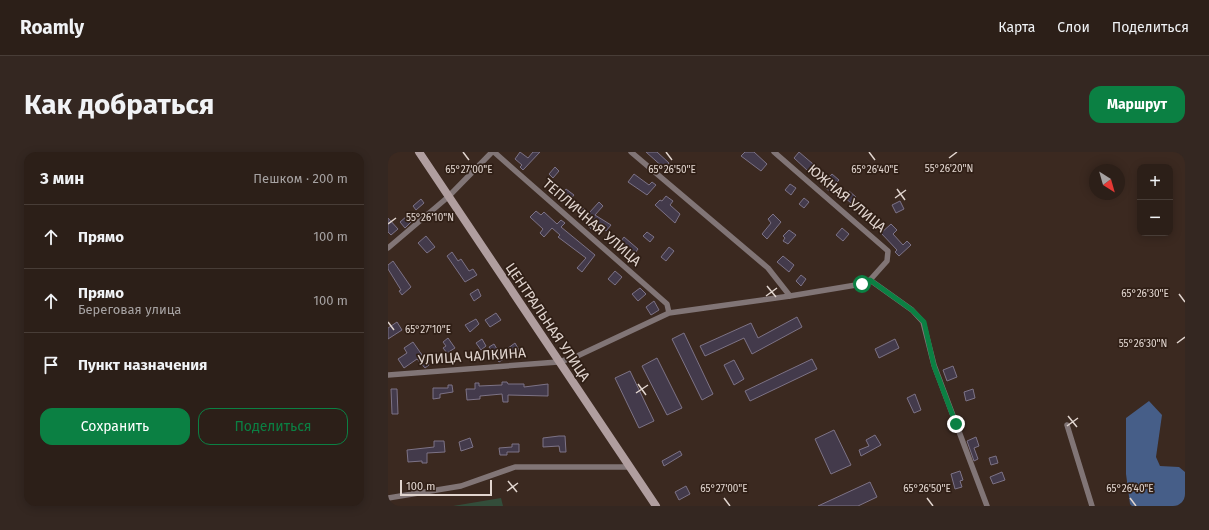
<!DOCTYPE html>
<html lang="ru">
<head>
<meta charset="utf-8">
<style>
  :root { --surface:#2c1f18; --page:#342721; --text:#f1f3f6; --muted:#a6a2a2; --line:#483d37; --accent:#0b8043 }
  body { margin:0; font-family:"Fira Sans",sans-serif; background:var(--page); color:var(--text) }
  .controls { position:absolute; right:12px; top:12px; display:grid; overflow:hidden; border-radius:8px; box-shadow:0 2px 10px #0003 }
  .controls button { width:36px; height:36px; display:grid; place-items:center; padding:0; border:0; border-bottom:1px solid var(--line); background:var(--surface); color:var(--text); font:20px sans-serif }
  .compass { position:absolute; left:701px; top:12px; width:36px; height:36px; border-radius:50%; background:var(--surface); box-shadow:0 2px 10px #0003; rotate:143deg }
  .scale { position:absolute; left:12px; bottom:10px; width:92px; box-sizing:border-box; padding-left:4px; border:2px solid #e1d5cf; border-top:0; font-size:11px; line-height:14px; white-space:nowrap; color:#e1d5cf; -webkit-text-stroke:3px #301f16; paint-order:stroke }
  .stop { position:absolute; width:12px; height:12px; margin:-9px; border:3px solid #0b8043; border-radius:50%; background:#fff }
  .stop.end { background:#0b8043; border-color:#fff; box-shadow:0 1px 4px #0008 }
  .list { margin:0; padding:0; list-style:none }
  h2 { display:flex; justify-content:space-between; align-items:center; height:52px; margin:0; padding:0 16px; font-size:17px }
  h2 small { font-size:13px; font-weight:400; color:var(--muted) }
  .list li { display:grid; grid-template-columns:26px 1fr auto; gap:12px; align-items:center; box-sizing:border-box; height:64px; padding:0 16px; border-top:1px solid var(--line) }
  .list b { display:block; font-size:15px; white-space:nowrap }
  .list p { margin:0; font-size:13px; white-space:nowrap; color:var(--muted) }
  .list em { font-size:13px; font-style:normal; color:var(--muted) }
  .actions { display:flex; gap:8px; padding:12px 16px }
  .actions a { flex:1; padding:9px 0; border:1px solid var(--accent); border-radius:12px; text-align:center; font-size:14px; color:var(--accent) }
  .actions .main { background:var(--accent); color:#fff }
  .icon { flex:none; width:22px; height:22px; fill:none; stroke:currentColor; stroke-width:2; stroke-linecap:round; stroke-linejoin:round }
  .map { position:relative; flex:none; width:797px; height:354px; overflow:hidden; border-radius:12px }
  header { display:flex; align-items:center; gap:24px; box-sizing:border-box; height:56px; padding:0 20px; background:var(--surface); border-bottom:1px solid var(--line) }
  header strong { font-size:19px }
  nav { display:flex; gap:22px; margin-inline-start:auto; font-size:14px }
  .intro { display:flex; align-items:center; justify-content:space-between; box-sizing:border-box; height:96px; padding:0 24px }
  h1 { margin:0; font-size:28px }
  .button { padding:10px 18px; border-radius:12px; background:var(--accent); color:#fff; font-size:14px; font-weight:700 }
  main { display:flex; gap:24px; padding:0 24px }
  aside { flex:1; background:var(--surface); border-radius:12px; box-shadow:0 2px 10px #0003 }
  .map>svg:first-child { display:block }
  .green { fill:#334d3a }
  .water { fill:#465e88 }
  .building { fill:#433a4b; stroke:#7d7386 }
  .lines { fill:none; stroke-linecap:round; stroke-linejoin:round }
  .street { stroke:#817576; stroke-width:5.5 }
  .secondary { stroke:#b09e9f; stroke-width:8 }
  .route { stroke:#0b8043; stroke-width:5 }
  .ticks { fill:none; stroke:#e1d5cf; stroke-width:1.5 }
  .labels { text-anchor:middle; stroke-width:3.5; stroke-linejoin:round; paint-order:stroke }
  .street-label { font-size:14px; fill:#e1d5cf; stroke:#301f16 }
  .ticks-label { font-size:10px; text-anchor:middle; fill:#e1d5cf; stroke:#301f16; stroke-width:3.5; stroke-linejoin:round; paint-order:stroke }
</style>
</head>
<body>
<header>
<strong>Roamly</strong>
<nav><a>Карта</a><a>Слои</a><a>Поделиться</a></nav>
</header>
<div class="intro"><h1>Как добраться</h1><a class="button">Маршрут</a></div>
<main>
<aside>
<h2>3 мин<small>Пешком · 200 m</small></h2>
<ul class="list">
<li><svg class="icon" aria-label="ahead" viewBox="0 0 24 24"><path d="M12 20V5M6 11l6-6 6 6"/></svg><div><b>Прямо</b></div><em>100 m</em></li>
<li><svg class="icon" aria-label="ahead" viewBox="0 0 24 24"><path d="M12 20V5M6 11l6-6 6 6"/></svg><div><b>Прямо</b><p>Береговая улица</p></div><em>100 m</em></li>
<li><svg class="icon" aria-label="arrive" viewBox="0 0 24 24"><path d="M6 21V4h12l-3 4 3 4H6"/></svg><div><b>Пункт назначения</b></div></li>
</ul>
<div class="actions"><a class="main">Сохранить</a><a>Поделиться</a></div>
</aside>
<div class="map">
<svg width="797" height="354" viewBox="0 0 797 354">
  <rect width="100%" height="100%" fill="#3b2920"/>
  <path class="green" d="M113,346l2,8h-50z"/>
  <path class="water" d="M761,249l13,14 -6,42 4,9 19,1 6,5v34h-53l-2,-2 -4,-30v-56z"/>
  <path class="building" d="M132,0l8,6 5,-6h7l-17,18 -3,-3 2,-2 -7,-6z
    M258,0h11l12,11 -4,6z
    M357,0h9l13,12 -6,7 -20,-15z
    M411,0l14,12 -5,7 -14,-13z
    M167,15l4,4 -6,7 -4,-4z
    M246,22l15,11 3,-3 4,3 -9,10 -19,-13z
    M444,22l7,6 -10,11 -7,-6z
    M402,32l6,4 -5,7 -6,-5z
    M178,37l8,6 -6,7 -7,-5z
    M461,39l7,6 -5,6 -7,-6z
    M278,44l7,5 -3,4 10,9 -5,9 -20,-18 5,-5 2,1z
    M416,46l5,4 -5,6 -5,-4z
    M33,47l3,4 -8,7 -3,-4z
    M512,49l4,8 -8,4 -4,-8z
    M211,50l4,4 -8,9 16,10 -5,6 -7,-6 -5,6 -5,-4 3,-3 -13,-11 4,-5 6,5z
    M148,59l5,4 3,-3 13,12 4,-4 4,3 -4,4 34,28 -13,17 -5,-4 9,-10 -28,-21 2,-2 -8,-7 -8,9 -4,-4 3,-4 -13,-12z
    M385,62l8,8 -14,17 -5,-5 9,-11 -3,-4z
    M19,64l5,5 -7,7 -5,-6z
    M0,66l10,11 -7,6 -3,-3z
    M503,72l6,6 -4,4 10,11 4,-4 4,4 -12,11 -4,-4 2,-2 -16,-17z
    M454,76l7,6 -6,7 -7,-6z
    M401,78l7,5 -8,9 -5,-3 2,-3 -2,-2z
    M259,80l7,5 -4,5 -7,-6z
    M38,84l9,11 -8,6 -9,-10z
    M236,85l14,12 -3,4 -7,-6 -3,3 -7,-5z
    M281,95l5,4 -8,10 -5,-4z
    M64,100l6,9 3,-2 8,12 4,-2 4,6 -12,7 -18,-26z
    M395,104l11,9 -5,7 -12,-10z
    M5,109l18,26 -9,8 -3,-4 2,-1 -13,-21v-4z
    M227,119l7,6 -7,8 -7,-6z
    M413,123l5,4 -5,7 -5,-5z
    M252,136l6,6 -8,7 -6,-7z
    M90,137l3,7 -7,5 -4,-7z
    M266,149l5,9 -8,5 -5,-8z
    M108,161l5,7 -11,7 -5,-7z
    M409,165l5,10 -50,27 -8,-16 -39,18 -5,-10 51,-23 7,15z
    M88,167l3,5 -9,8 -5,-7z
    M9,170l5,8 -14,9v-11z
    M296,181l29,61 -11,6 -30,-61z
    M60,186l7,10 -8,5 -4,-5 3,-2 -3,-4z
    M94,187l4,7 -5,4 -5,-7z
    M507,187l4,9 -20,10 -4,-9z
    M25,190l16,23 -4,3 -8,-9 -13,9 -6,-9 9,-6 -3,-5z
    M127,191l4,7 -20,12 -10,-15 5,-3 6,10z
    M269,206l25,50 -15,7 -25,-49z
    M424,207l5,10 -67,32 -5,-10z
    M346,208l10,19 -10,6 -10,-20z
    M565,214l4,11 -10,4 -4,-11z
    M242,219l24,50 -15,7 -24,-50z
    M114,230h5l1,2h16v3l24,-3v12l-40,-1v7h-5l-1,-8 -22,2v3l-13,1 -1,-11h9v-6h4v3l23,-1z
    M60,233h4l1,7 -13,2v4l-7,1v-11h15z
    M3,237h6l1,25h-6z
    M585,237l2,9 -9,3 -2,-9z
    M527,242l6,16 -7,3 -7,-15z
    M446,278l17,35 -20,9 -16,-35z
    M487,283l6,10 -20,11 -2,-6 10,-4 -3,-6z
    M171,284h6l1,16h-6l-1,-6 -16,1v-9z
    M588,285l3,9 -5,2 4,11 -4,2 -7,-20z
    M82,286l3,9 -12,4 -2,-9z
    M46,289h10l1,11 -18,1v10h-5v-2l-14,1 -1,-12 27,-3z
    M124,292h7v8h-12v3h-7l-1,-7 13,-1z
    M292,299l2,4 -18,11 -2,-5z
    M608,304l2,7 -7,2 -2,-7z
    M572,319l3,9 -3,1 2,6 -7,2 -4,-15z
    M614,320l3,8 -12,4 -3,-7z
    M482,330l7,15 -19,9h-40z
    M298,334l4,8 -11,6 -4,-8z"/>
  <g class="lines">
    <path class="street" d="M106,0l173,152 2,9
      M243,0l137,116 22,28
      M386,0l114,99 -1,10 -17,19 42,30 11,12 11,43 53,141
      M0,96l60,-51 44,-45
      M0,223l170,-13 15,-4 96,-45 121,-17 72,-12 8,-4
      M679,273l25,81
      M0,346l73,-12 54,-19h113"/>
    <path class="secondary" d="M31,0l237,354"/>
  </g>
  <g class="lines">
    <path class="route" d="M474,132l8,-4 42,30 12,12 10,44 22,58"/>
  </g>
  <path class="ticks" d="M75,0l6,8M278,0l6,8M481,0l6,8M561,6l8,-6M509,37l8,11M507,46l11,-8M0,72l8,-6M379,134l9,11M791,142l6,8M378,144l11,-8M0,170l6,8M789,191l8,-6M250,232l8,11M248,241l12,-8M680,264l9,11M679,274l11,-8M120,329l9,11M119,339l11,-8M336,346l6,8M539,346l6,8M742,346l6,8"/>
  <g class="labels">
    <g class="street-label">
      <text transform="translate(459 46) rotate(40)" y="5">ЮЖНАЯ УЛИЦА</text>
      <text transform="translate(204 70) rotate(41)" y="5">ТЕПЛИЧНАЯ УЛИЦА</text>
      <text transform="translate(160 170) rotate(56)" y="5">ЦЕНТРАЛЬНАЯ УЛИЦА</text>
      <text transform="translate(84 204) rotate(-4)" y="5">УЛИЦА ЧАЛКИНА</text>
    </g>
  </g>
  <g class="ticks-label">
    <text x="561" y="20">55°26'20"N</text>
    <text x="81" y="21">65°27'00"E</text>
    <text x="284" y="21">65°26'50"E</text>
    <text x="487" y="21">65°26'40"E</text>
    <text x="42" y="69">55°26'10"N</text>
    <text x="757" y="145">65°26'30"E</text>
    <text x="40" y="181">65°27'10"E</text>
    <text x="755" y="195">55°26'30"N</text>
    <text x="336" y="340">65°27'00"E</text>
    <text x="539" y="340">65°26'50"E</text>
    <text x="742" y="340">65°26'40"E</text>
  </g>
</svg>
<div class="controls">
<button>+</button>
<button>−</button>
</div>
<svg class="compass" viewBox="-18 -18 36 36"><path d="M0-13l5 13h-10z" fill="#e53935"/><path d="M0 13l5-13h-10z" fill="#a6a2a2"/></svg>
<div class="scale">100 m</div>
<div class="stop" style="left:474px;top:132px"></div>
<div class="stop end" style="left:568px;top:272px"></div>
</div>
</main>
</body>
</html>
